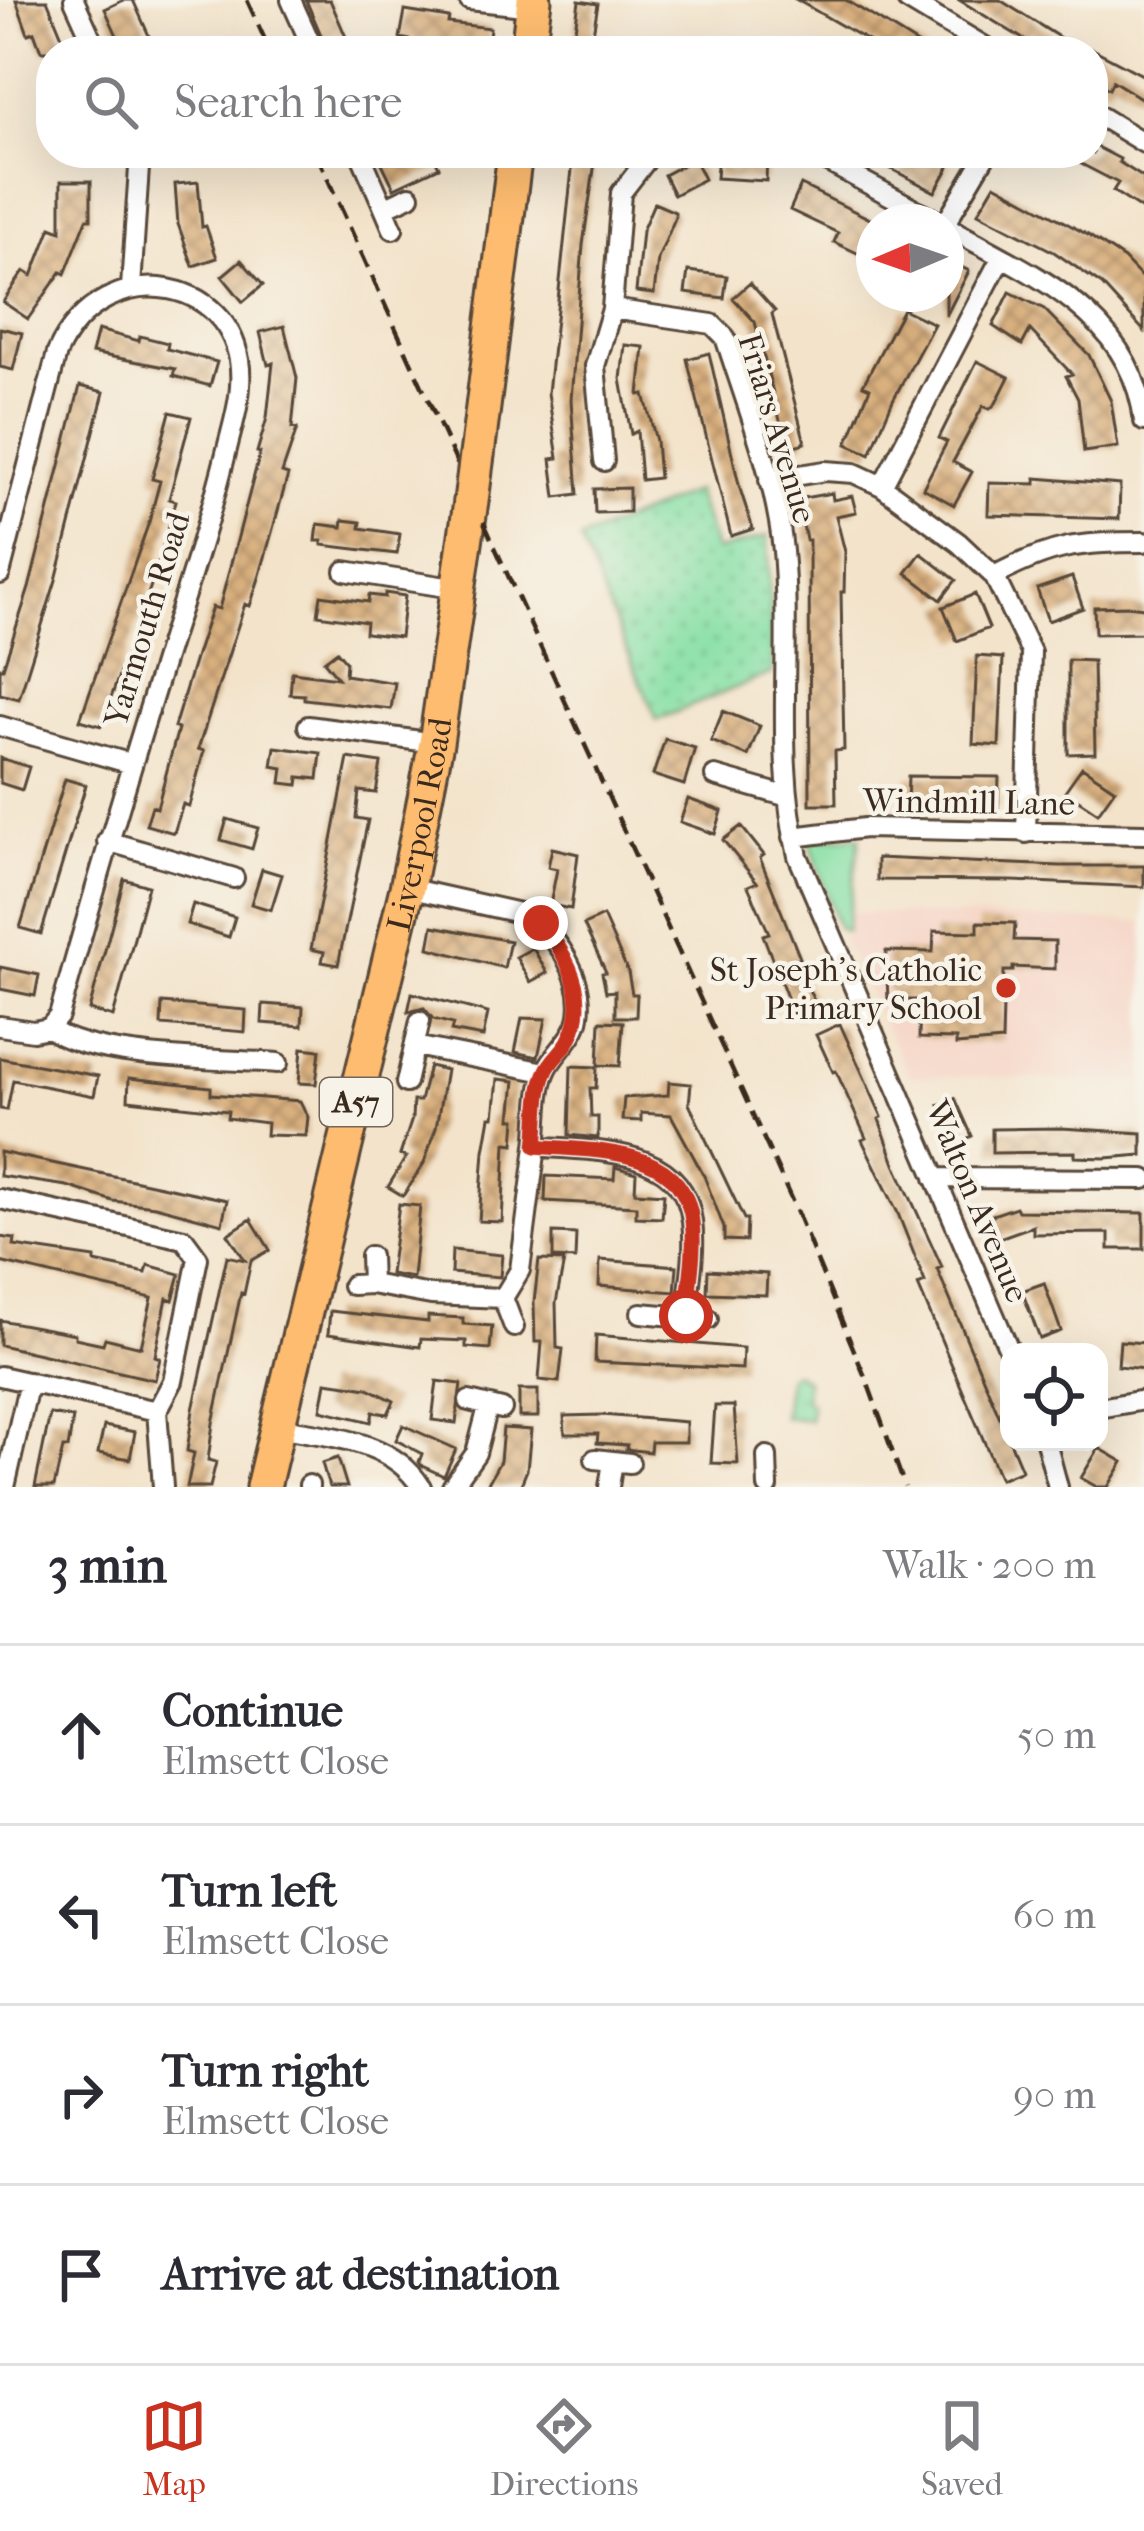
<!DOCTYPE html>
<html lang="en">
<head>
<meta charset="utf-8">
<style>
  :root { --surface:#fff; --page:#f7f7f7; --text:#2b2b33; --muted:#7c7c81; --line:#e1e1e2; --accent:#c8321e }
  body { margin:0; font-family:"IM FELL French Canon",serif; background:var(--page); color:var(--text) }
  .controls { position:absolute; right:36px; bottom:36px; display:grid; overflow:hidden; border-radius:24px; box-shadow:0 12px 48px #0002 }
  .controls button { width:108px; height:108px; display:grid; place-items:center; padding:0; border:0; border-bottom:3px solid var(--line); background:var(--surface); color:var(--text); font:60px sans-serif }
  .compass { position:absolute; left:856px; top:204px; width:108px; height:108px; border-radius:50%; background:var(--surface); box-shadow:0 12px 48px #0002; rotate:268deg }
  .stop { position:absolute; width:36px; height:36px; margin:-27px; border:9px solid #c8321e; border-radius:50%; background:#fff }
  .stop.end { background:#c8321e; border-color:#fff; box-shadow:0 3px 12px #0008 }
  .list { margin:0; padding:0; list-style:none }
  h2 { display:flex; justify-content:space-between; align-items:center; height:156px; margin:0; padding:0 48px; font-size:51px }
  h2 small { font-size:39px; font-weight:400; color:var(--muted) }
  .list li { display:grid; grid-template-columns:78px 1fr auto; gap:36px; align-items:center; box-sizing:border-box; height:180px; padding:0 48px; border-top:3px solid var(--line) }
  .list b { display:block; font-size:45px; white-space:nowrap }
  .list p { margin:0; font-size:39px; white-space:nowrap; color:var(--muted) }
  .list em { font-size:39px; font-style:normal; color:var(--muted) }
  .icon { flex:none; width:66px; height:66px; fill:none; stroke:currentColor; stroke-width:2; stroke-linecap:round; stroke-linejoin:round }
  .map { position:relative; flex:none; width:1144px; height:1487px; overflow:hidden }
  .search { position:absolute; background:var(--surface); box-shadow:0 12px 48px #0002; left:36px; right:36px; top:36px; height:132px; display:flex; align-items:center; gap:30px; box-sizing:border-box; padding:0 42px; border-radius:48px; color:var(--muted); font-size:45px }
  .sheet { height:876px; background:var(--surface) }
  nav { display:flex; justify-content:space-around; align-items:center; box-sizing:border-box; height:168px; border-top:3px solid var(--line); background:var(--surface); font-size:33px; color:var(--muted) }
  nav a { display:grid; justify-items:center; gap:6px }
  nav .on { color:var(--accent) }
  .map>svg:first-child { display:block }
  .built { fill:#f6d2c3 }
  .grass { fill:#86e0a5; stroke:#608562; stroke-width:3 }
  .park { fill:url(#park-dots); stroke:#608562; stroke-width:3 }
  .building { fill:url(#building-cross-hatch) }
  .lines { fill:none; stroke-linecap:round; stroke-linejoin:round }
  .street-casing { stroke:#574638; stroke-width:24 }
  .highway-casing { stroke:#574638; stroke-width:39 }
  .street { stroke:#fff; stroke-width:18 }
  .highway { stroke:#fdbc6f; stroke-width:33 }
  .rail { stroke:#3b2a1e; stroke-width:4.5; stroke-dasharray:18 9; stroke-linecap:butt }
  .highway-bridge-casing { stroke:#574638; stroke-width:39; stroke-linecap:butt }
  .highway-bridge { stroke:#fdbc6f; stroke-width:33 }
  .route { stroke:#c8321e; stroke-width:15 }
  .poi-dot { fill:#c8321e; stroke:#f7f3e8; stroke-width:4.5 }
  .labels { text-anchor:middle; stroke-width:9; stroke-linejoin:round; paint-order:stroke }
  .shield { fill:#f7f3e8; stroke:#73665b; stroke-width:3 }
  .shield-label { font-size:30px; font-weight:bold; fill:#3b2a1e }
  .street-label { font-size:33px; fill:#3b2a1e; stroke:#f7f3e8 }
  .poi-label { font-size:33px; fill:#3b2a1e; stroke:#f7f3e8; text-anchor:end }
</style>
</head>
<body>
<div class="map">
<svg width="1144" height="1487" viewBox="0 0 1144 1487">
  <defs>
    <pattern id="park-dots" width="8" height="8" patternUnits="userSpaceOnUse" patternTransform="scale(3)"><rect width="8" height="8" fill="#86e0a5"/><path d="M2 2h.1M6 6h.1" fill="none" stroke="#75c08e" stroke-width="1.8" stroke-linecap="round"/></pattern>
    <pattern id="building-cross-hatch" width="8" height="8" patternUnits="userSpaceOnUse" patternTransform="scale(3)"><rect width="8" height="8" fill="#d9b07f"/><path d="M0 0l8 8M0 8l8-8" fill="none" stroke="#b18f67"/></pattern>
  </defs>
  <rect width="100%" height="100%" fill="#f7f3e8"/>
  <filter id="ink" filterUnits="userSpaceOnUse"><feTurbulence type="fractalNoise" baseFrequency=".00833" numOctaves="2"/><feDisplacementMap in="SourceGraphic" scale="24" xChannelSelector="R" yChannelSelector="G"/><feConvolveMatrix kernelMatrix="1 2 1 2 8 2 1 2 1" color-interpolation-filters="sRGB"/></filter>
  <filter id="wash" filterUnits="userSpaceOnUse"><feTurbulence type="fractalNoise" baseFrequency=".004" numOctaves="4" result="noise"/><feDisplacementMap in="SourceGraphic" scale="48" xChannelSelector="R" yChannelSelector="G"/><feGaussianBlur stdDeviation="2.7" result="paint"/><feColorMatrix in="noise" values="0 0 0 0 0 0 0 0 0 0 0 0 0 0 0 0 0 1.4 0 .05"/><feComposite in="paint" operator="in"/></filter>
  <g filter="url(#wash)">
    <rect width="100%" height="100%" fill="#f3e3ca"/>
    <path class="built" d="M852,912l292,10v159l-234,-5 -67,-134z"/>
    <path class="grass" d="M860,837l-14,95 -8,-4 -29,-89z"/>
    <path class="park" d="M695,491l21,60 52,-15 4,137 -115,47 -77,-180z
      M795,1372l11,8 -1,21 6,2 -2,17 -26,-3 5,-41z"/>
    <g id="blocks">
      <path class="building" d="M16,0h31l21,51h-27l-7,-19 -6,2z
        M124,0h9l21,47 -30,4 -19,-42z
        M306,0h24l22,51h-24z
        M797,0h49l83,51h-43z
        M959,0h41l81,51h-38z
        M579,1l19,3 -8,47h-18z
        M405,11l44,7 -1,5 42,5 -3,23h-22l-65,-13z
        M1093,49l51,27v24l-31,-19 -4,8 -16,-9z
        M1093,145l27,14 -1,3 25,16v33l-31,-20 5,-8 -58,-30h33z
        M377,153h23l3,6 13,-6h16l7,14 -45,21z
        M718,153l49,3 -1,25 -50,-3z
        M861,153h66l23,12 -15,27z
        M694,159l10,20 -30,16 -10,-20z
        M573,160l22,2 -12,83 -12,155 7,94 -22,3 -5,-38 7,-1 -10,-65z
        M61,181h30v38h-4l-22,55 -4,-2 -33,47 -25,-17 21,-31 8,5 19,-49 10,4z
        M198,182l4,45 4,-1 11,32 -24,8 -15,-42 -3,-40z
        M995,184l93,51 36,24 20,21v51l-42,-46 -48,-33 -76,-39z
        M801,185l73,36v24l-6,13 -34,-16 4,-9 -48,-23z
        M654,203l21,9v6l-17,41 -4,35 -18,-2 6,-61z
        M946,259l23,12 -23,45z
        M241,260l22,25 -20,17 -21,-26z
        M688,271l39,5 -3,22 -39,-5z
        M750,283l25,28 -3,3 33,129 -18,5 -32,-126 -22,-24z
        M1010,292l34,17 45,46 22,46 7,46 -34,5 -6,-53 -12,-23 6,-2 -42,-44 -8,15 -29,-19z
        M903,309l31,15 -41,76 -23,54 -23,-10 23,-56 -7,-3z
        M284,326l13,52 -5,50 5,1 -15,44 6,2 -28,100 -10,31 -5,-2 -47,145 6,2 -15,55 -6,-2 -9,29 -28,-8 6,-19 5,2 21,-79 -4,-2 23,-75 15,-45 7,2 41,-156 -3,-1 10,-34 6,-55 -5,2 -8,-33z
        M0,328l22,5 -9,37 -13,-3z
        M98,330l41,11 1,-5 28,7 -1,6 50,13 -7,24 -37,-10 2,-7 -83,-16z
        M625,345l19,2 -5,48 5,-1 12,47 3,37 -18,2 -4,-49 -6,3 -10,-55z
        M709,353l31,136 13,40 -22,7 -44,-177z
        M977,361l32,16 -13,26 -6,6 -7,-3 -30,56 19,10 -18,33 -31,-17 24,-46 -8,-4z
        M80,386l24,6 -48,188 -37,119 -19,-5v-26h3l26,-80z
        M170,412l21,5 -22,82 7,2 -21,73 -54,152 -21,-6 69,-198 11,-41 -8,-2z
        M1036,478l84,7 -1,34 -131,-4 1,-32 47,1z
        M629,488v24l-34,1 -1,-24z
        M832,493l1,7 19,-4 4,16 -20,4 9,36 -1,40h-3l3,158 -9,1 1,53h-26l-1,-264h-3l-8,-41z
        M343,520l18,2 -1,6 40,6 -3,20 -75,-9v-4h-6l2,-17 24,3z
        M921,553l35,27 -15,20 -35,-27z
        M1072,577l11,31 -35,13 -11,-32z
        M385,593l20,3 -5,41 -35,-4 1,-11 -48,-7 3,-20 47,7 1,-7 16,2z
        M975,594l14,34 -32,13 -14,-34z
        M1128,606l16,2v25l-49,1 -1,-27z
        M337,651l9,11 -1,13 50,8 -4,26 -87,-10v-4l-14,-1 2,-22 46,6 -14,-17z
        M977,656l26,2 -4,88 -26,-2z
        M1068,660l25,1 2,92 -27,1z
        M723,711l37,15 -12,30 -37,-15z
        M665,739l30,9 -11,37 -31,-10z
        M275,747l46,6 -3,26 -19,-2 -1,8 -17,-2 2,-15 -11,-2z
        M0,758l29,9 -7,23 -22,-7z
        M348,758l33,5 -5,30 -17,-2 -3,27 12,2 -30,145 -16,-3 2,-10 -13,-3z
        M1082,767l33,22 -17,24 -33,-22z
        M908,776l91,1 -1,31 -91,-3z
        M65,779l21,6 -45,149 -21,-6z
        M688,799l34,12 -7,23 -35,-12z
        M227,819l31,9 -6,21 -31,-9z
        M741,826l23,29 -4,3 40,100 -4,2 21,48 -22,10 -32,-83 6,-2 -21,-47 9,-4 -34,-42z
        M552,848l26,6 -7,55 -21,-4 7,-36 -9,-2z
        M877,858l183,8h84v21l-132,-6 -135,-1z
        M262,869l20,6 -11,35 -20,-6z
        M124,879l24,7 -35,131 -24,-7z
        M193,904l42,13 -6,20 -42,-13z
        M603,916l25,56 4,22h5l-1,23h-21v-26l-9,1 -4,-19 4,-1 -22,-47z
        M978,922l37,1 -1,17 41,1v28l-42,-2v4h-9l-2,70 -46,4v-6l-37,-1 1,-38h-32l-2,-49 47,1 1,-21 44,1z
        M433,926l77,15 -6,27 -75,-20z
        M533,948l14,25 -17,9 -14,-25z
        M0,967l39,8 -4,21 -35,-7z
        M412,993l76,20 -5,24 -32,-6 2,-7 -20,-5 -9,-11 -16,4z
        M162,1003l84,7 -1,22 -84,-7z
        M263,1004l40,3 -1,19 -40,-3z
        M522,1018l24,1 -8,38 -23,-5z
        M600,1021l23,1 -3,44 -22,-1z
        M840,1024l42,93 -3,2 16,45 47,103 -5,2 85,201 -22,9 -82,-194 7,-3 -28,-71 -35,-71 4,-2 -30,-67 -3,1 -17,-37z
        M302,1048l18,2 -4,34 -17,-1z
        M0,1058l98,18 -4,20 -81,-16 -6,30 -7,-1z
        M429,1066l17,4 -10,58 -12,35 -21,33 -15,-9 18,-30 -6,-2 12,-36 1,-18h7z
        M571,1066l26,1 -1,21h-6l1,29h7v21l-29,-3z
        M129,1078l82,9v7l89,7 8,16 -2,19 -40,-1 1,-12 -40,-5 1,-7 -100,-11z
        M498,1079l17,2 -4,38h5l-2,25 -8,-1 -4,79 -23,-1 5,-70 6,-34h4z
        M669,1082l22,2 -2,20 55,115h3l-1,22 -22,-1v-12l-20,-52 -33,-61 -30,-2v8l-19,-1 2,-22 44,-3z
        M955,1098l17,38 -17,8 -16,-39z
        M1061,1128l81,5v22l-36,3 -31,-1v-5l-83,1v-24z
        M0,1152l227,48 -5,24 -67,-18 -42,-5 -46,-15 -67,-10z
        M615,1167l21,6 -1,19 29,2 -2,24 -26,-1v-11l-91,-5 1,-25 68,3z
        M399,1204l21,2 -7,72 -23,-4z
        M1016,1207l2,4 126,2v36h-35v-16l-76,1v-8l-42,15 -7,-23z
        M251,1219l19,31 -19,11 -7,33 -3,-1 -28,130 -5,37 8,2 -6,25h-23l7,-34 -7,-2 6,-41 34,-154 18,4 -17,-26z
        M553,1233l23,1 -1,25 -22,-1z
        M0,1237l15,2 -1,7 81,12v4l51,11 2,-8 32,9 -7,26 -6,-2 -12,58 5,2 -5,22 -155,-35v-25l75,14v4l28,6 2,-6 36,9 11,-49 -152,-36z
        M452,1250l50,5 -2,22 -49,-4z
        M539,1260l25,1 -8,42 1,45 6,1 -4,33 -20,-2 3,-38h-7l-1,-40z
        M600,1260l77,6 -2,26 -76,-6z
        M708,1270l59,4 -1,21 -59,-2z
        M1044,1283l17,48 -21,8 -18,-48z
        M330,1311l98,11v-6l35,2v6l29,2 -2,23 -24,-2v-6l-45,-2 -1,8 -92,-13z
        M596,1335l147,13 -1,21 -147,-7z
        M1120,1341l24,2v26l-26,-3z
        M437,1381l24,3 -5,39 -24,-3z
        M326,1382l42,6 26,13 -6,13 -15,-2 -2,10 -50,-12z
        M519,1390h19v27h-19z
        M715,1406h19l4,58 -27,-1z
        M50,1414l23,4 -5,30h-5l-9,39h-19z
        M602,1415l84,7v20h-35l-1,10 -24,-3 1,-4 -30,-2 1,-9h-33l-1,-18z
        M403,1425l53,24 -12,27 -22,-10 -3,-4 3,-8 -26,-14z
        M104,1426l31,6 -5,27 -32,-6z
        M503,1428l28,2 -4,40 -7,17h-34l14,-26z
        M1099,1448l24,14 -15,25h-11l-16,-9z
        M338,1458l9,29h-18l-7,-24z"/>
    </g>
  </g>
  <g filter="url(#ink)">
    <use href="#blocks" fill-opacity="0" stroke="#574638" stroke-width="3"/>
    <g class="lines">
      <defs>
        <path id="street" d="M74,0l23,51
          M291,0l23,51
          M469,0l64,7
          M907,0l85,51
          M1093,112l51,31
          M360,153l24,55
          M811,153l128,69
          M946,222l41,-69
          M946,226c83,48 185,85 198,195
          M393,229l-9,-21 26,-12
          M131,287l9,-134
          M612,309l100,15 13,13c22,69 51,142 58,214 9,102 -9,205 15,305l212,496
          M604,461l-9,-95 17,-57 9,-116 31,-40
          M769,480l56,-9 29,2 28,13 77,57 35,33 37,76 -5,181
          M882,486l119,-228
          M345,571l114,18
          M0,574l57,-221c47,-105 191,-76 183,33 -1,21 -8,42 -13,63 -15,62 -34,122 -54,183 -40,128 -78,255 -114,384l-10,12
          M994,576c59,-31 85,-34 150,-34
          M0,726l132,38
          M308,726l128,17
          M715,776l70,20
          M793,837l72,-9 279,6
          M107,841l127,37
          M407,888l117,26c32,18 61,63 55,102 -3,22 -25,36 -33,55 -9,20 -7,53 -10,75 58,6 147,-1 156,75 4,31 -3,65 -6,96
          M0,1026l33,5 16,-3c41,32 175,31 229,35
          M415,1046l130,26
          M406,1083l14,-62
          M935,1178l209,1
          M0,1199l184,40 14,19 -25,123 -16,30 -157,-35
          M371,1284l60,11 72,3
          M352,1285l19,-1 -1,-28
          M641,1313l67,6
          M514,1327l-11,-29 17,-28 16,-124
          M469,1401l33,8
          M1099,1408l45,-8
          M157,1411l6,76
          M277,1427c51,10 115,12 144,60
          M1046,1442l12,45
          M767,1456l1,31
          M595,1459l35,4
          M5,1487l24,-105
          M309,1487v-2
          M452,1487l24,-34 12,-46
          M609,1487l4,-26"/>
        <g id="highway">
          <path d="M528,51l6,-51"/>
          <path d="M477,455l38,-302"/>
          <path id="s1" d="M263,1487l144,-599 29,-145 35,-242"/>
        </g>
      </defs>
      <use href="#street" class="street-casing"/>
      <use href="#highway" class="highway-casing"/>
      <use href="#street" class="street"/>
      <use href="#highway" class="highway"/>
      <path class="rail" d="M247,0l23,51
        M316,153l477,1050 75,181 37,103"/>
      <defs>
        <path id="highway-bridge" d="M471,501l6,-46"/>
      </defs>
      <use href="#highway-bridge" class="highway-bridge-casing"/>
      <use href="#highway-bridge" class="highway-bridge"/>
    </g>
  </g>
  <g class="lines" filter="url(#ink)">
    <path class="route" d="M541,923c28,34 51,77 27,119 -6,10 -18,19 -22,30 -9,19 -7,52 -10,74 58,6 147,-1 156,75 4,30 -3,65 -6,95"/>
  </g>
  <circle class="poi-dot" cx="1006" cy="988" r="12"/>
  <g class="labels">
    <rect class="shield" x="320" y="1078" width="72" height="48" rx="9"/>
    <g class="shield-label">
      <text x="356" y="1112">A57</text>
    </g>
    <g class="street-label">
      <text transform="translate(778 428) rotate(73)" y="12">Friars Avenue</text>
      <text transform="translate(146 619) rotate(-73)" y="12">Yarmouth Road</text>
      <text transform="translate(969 801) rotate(1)" y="12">Windmill Lane</text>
      <text dy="12" stroke="none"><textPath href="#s1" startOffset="681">Liverpool Road</textPath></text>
      <text transform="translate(978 1201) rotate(67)" y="12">Walton Avenue</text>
    </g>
    <g class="poi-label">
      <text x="982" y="981">St Joseph's Catholic<tspan x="982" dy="38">Primary School</tspan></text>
    </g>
  </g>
</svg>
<div class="controls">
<button><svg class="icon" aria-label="locate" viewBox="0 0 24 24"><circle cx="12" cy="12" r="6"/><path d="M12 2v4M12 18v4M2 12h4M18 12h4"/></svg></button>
</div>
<svg class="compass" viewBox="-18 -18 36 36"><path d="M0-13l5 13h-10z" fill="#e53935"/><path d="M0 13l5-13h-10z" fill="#7c7c81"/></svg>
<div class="stop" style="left:686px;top:1316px"></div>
<div class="stop end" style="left:541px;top:923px"></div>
<div class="search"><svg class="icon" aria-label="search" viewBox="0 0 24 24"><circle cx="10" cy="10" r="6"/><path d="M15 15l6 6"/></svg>Search here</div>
</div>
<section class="sheet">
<h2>3 min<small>Walk · 200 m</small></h2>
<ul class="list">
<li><svg class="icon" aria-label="ahead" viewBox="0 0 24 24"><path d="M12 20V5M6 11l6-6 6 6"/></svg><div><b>Continue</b><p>Elmsett Close</p></div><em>50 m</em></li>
<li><svg class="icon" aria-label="left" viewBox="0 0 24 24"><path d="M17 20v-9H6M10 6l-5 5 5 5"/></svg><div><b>Turn left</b><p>Elmsett Close</p></div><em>60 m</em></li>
<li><svg class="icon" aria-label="right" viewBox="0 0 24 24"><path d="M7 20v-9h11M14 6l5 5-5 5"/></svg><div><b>Turn right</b><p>Elmsett Close</p></div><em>90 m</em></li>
<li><svg class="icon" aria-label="arrive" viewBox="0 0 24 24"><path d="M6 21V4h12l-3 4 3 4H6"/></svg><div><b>Arrive at destination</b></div></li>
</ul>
</section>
<nav>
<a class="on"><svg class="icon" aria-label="map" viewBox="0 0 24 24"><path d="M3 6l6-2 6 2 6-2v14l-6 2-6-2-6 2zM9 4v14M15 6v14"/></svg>Map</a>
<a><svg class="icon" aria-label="directions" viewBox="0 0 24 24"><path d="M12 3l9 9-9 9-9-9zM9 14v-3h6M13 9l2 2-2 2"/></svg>Directions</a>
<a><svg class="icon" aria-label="saved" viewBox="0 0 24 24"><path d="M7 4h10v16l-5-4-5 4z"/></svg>Saved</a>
</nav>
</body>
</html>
